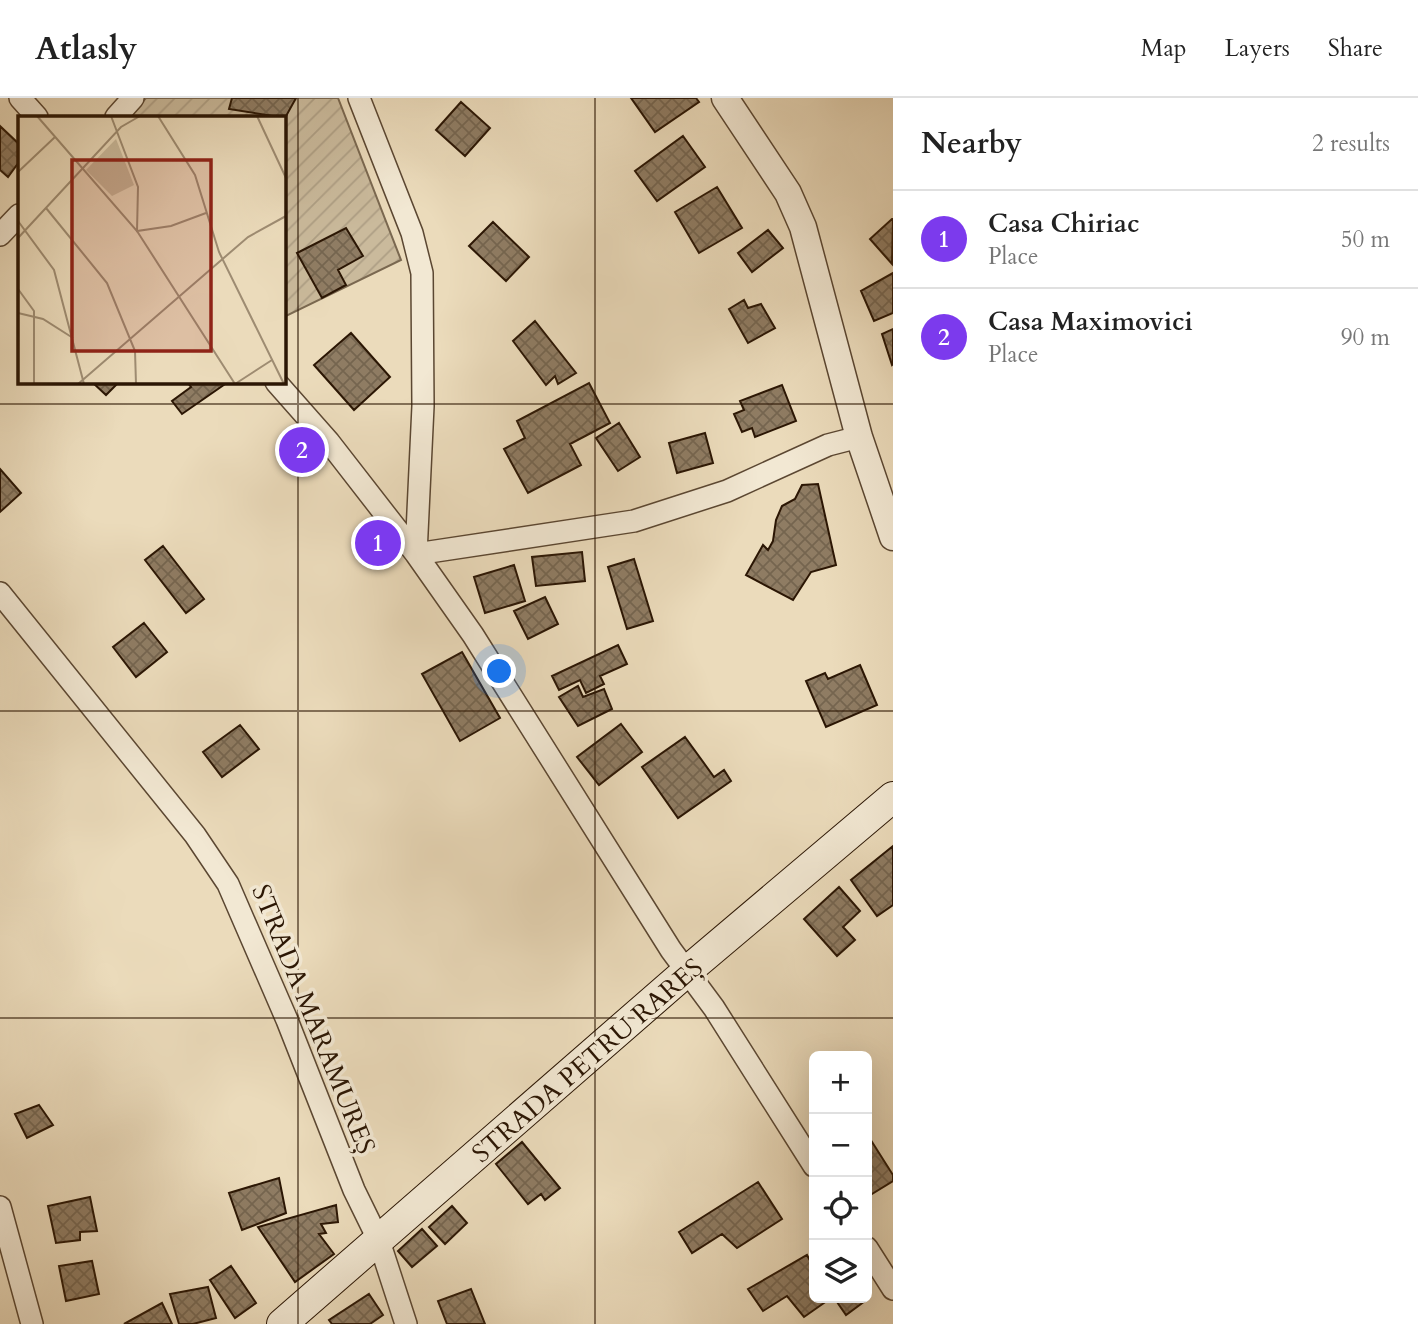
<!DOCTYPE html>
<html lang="en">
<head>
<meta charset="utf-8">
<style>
  :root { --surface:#fff; --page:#f2f2f2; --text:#222; --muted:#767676; --line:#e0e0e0; --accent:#7c3aed }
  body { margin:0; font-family:Cardo,serif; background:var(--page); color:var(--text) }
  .controls { position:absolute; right:21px; bottom:21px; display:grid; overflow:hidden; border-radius:10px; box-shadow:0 7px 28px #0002 }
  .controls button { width:63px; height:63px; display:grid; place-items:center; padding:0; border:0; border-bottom:2px solid var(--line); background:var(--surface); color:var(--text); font:35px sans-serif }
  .you { position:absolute; left:500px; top:574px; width:24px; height:24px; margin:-18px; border:5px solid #fff; border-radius:50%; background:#1a73e8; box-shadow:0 0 0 10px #1a73e833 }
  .badge { display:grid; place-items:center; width:46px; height:46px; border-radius:50%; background:var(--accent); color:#fff; font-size:23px; font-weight:700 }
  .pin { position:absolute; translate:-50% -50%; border:4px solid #fff; box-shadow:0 2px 7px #0006 }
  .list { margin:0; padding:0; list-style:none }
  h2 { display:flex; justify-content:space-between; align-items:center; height:91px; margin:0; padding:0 28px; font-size:30px }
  h2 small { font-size:23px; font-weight:400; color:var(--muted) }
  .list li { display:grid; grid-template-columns:46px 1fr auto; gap:21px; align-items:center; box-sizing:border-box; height:98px; padding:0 28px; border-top:2px solid var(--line) }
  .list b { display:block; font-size:26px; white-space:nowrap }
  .list p { margin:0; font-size:23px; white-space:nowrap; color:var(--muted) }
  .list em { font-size:23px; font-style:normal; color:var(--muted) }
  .icon { flex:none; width:38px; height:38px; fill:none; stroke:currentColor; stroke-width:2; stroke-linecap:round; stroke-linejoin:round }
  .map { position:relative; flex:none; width:893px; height:1226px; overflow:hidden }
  header { display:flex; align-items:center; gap:42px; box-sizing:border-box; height:98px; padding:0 35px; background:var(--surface); border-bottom:2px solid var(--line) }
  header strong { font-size:33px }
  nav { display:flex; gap:38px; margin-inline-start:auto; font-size:24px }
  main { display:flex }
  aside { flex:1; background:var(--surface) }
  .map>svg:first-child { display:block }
  .garden { fill:url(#garden-furrows); stroke:#7a6850; stroke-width:2 }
  .building { fill:url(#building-cross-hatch); stroke:#2b1604; stroke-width:2 }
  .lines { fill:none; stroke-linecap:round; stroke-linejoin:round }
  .minor-casing { stroke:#5b4732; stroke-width:24 }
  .tertiary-casing { stroke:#5b4732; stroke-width:29 }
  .secondary-casing { stroke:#2b1604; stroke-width:32 }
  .minor { stroke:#f2e8d3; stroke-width:21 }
  .tertiary { stroke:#f2e8d3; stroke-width:26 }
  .secondary { stroke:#f2e8d3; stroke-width:30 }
  .grid { fill:none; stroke:#2b1604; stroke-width:2; stroke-opacity:0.55 }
  .labels { text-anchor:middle; stroke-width:7; stroke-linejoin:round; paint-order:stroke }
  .street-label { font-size:26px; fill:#2b1604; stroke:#f2e8d3 }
  .inset-road { fill:none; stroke:#9e8c72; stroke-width:2 }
  .view { fill:#8f2418; fill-opacity:0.15; stroke:#8f2418; stroke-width:3.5 }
  .inset-edge { fill:none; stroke:#2b1604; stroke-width:3.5 }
</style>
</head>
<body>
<header>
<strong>Atlasly</strong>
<nav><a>Map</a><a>Layers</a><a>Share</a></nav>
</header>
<main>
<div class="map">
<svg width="893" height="1226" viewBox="0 0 893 1226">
  <defs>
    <pattern id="garden-furrows" width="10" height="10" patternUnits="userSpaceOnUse" patternTransform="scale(1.75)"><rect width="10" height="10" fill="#caba9c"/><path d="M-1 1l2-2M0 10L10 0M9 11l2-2" fill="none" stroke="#ae9f85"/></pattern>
    <pattern id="building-cross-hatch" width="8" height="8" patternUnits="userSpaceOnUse" patternTransform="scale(1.75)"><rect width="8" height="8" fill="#8f7c63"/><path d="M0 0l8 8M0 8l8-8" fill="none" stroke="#75654f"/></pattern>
  </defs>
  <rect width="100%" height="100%" fill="#ebdbbb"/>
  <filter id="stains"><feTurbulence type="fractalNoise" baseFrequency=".00286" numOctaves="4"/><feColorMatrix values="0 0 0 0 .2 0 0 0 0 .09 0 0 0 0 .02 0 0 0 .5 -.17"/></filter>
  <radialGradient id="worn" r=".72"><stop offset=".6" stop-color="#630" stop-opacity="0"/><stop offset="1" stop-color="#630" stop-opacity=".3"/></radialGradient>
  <path class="garden" d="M146,0h192l63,162 -117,57v-200h-155z"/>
  <path class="building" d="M232,0h64l-11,20 -56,-9z
    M631,0h65l3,4 -44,30z
    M461,4l29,26 -25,28 -29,-26z
    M0,28l19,18v18l-11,15 -8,-7z
    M683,38l22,31 -48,34 -22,-30z
    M717,89l25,41 -43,25 -24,-41z
    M892,121h1l-1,45 -22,-25z
    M493,124l36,35 -23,24 -37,-35z
    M346,130l17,28 -25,14 8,15 -24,13 -25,-45z
    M768,132l15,18 -31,24 -14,-19z
    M893,175v40l-19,8 -13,-30z
    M744,202l4,8 13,-4 14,24 -27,15 -19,-34z
    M535,223l41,52 -18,11 -3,-8 -9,9 -33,-44z
    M893,231v35l-1,1 -10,-31z
    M351,235l39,44 -36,33 -40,-45z
    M92,284h27l-13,13z
    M187,284h41l-46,32 -10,-13 19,-14z
    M589,285l21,40 -40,21 11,21 -53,28 -24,-44 21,-11 -8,-17z
    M782,287l14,36 -41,16 -3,-9 -10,4 -8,-18 10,-4 -4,-9z
    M619,325l21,34 -22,14 -22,-33z
    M705,335l8,30 -36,10 -8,-30z
    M0,371l21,24 -21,19z
    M818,386l18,81 -25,7 -18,28 -47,-25 17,-30 5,5 5,-9 3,-21 6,-14 13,-7 7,-14z
    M163,448l41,53 -18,14 -41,-53z
    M582,454l3,29 -49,5 -4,-29z
    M634,461l19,62 -26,8 -19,-62z
    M514,467l11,36 -40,12 -11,-36z
    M545,499l13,27 -30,15 -14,-28z
    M144,525l23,29 -31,25 -23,-30z
    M618,547l9,19 -27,12 4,8 -18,9 -6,-13 -21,10 -7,-14z
    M462,554l38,66 -40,23 -38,-67z
    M860,567l17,40 -51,22 -20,-46 19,-8 3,6z
    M578,588l5,11 21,-8 8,20 -34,17 -19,-29z
    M621,626l21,28 -43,33 -22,-28z
    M240,627l19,24 -37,28 -19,-25z
    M685,639l29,40 10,-7 7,11 -53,37 -36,-51z
    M893,748v59l-16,11 -26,-36z
    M839,789l21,24 -17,16 12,13 -18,16 -33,-37z
    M39,1007l14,20 -26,13 -12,-24z
    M867,1036l26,41v6l-26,16z
    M522,1044l38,46 -15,12 -4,-6 -13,10 -32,-40z
    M279,1080l7,35 -44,17 -13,-37z
    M758,1084l24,37 -45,29 -15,-14 -30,19 -13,-21z
    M90,1099l7,34 -17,1v8l-24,3 -8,-37z
    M336,1107l2,17 -17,2 5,9 -7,1 15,20 -39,28 -37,-55z
    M452,1108l15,17 -22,21 -16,-17z
    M422,1131l15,17 -25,21 -14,-16z
    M807,1157l7,13v30h17l-27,19 -17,-21 -24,15 -15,-22z
    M92,1163l7,33 -33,7 -7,-35z
    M231,1168l25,37 -21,15 -25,-38z
    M208,1189l8,31 -23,6h-14l-9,-30z
    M471,1191l14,35h-38l-9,-23z
    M369,1196l14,21 -13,9h-38l-3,-4z
    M842,1200h21l2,3 -19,14 -9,-13z
    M162,1205l10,21h-48z"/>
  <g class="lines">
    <defs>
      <path id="minor" d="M20,0l17,19
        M359,0l53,135 10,40 1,133 -7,148 218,-33 93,-30 101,-46 31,-8
        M116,19l17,-19
        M0,137l19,-20
        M276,284l53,60 87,112 57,81 198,315 43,58 100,158
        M0,495l195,242 33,49 59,136 67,170 25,51 27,83
        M0,1109l32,117
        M867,1150l26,41"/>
      <path id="tertiary" d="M725,0l63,95 15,34 56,210 34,100"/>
      <path id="secondary" d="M282,1226l404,-352 207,-175"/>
    </defs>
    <use href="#minor" class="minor-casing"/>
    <use href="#tertiary" class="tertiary-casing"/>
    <use href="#secondary" class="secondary-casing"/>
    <use href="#minor" class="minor"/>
    <use href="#tertiary" class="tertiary"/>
    <use href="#secondary" class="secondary"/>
  </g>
  <path class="grid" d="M298,0v1226M595,0v1226M0,306h893M0,613h893M0,920h893"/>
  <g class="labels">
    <g class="street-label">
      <text transform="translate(314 921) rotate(68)" y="9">STRADA MARAMUREȘ</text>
      <text transform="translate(587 962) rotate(-41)" y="9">STRADA PETRU RAREȘ</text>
    </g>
  </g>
  <g transform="translate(18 18)">
    <rect width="268" height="268" fill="#ebdbbb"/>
    <path d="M98,23l18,46 -22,11 -26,-26z" fill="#caba9c"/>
    <path class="inset-road" d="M19,0l100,115 98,153M93,0l27,71 -1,44 34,-5 35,-13M140,0l37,59 24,77 65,132M239,0l29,62M0,56l37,-35M28,92l61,75 28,68 1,33M0,105l36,49 30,114M0,122l103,-111 19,-11M0,173l16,22v73M0,197l25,6 30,19M60,268l170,-147 38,-21M217,268l37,-24"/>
    <path class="view" d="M54,44h139v191h-139z"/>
    <rect width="268" height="268" class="inset-edge"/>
  </g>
  <rect width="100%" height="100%" filter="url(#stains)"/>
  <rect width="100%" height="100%" fill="url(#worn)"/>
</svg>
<div class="controls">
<button>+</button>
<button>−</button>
<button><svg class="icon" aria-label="locate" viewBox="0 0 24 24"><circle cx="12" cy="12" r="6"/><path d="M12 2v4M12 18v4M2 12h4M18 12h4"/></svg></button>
<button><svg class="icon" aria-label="layers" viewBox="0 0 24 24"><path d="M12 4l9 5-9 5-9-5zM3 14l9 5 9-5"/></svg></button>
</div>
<div class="you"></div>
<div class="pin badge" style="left:378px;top:445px">1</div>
<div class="pin badge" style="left:302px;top:352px">2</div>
</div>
<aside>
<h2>Nearby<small>2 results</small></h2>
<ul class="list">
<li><span class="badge">1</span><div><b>Casa Chiriac</b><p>Place</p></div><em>50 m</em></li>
<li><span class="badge">2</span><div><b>Casa Maximovici</b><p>Place</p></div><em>90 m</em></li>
</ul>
</aside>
</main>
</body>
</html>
